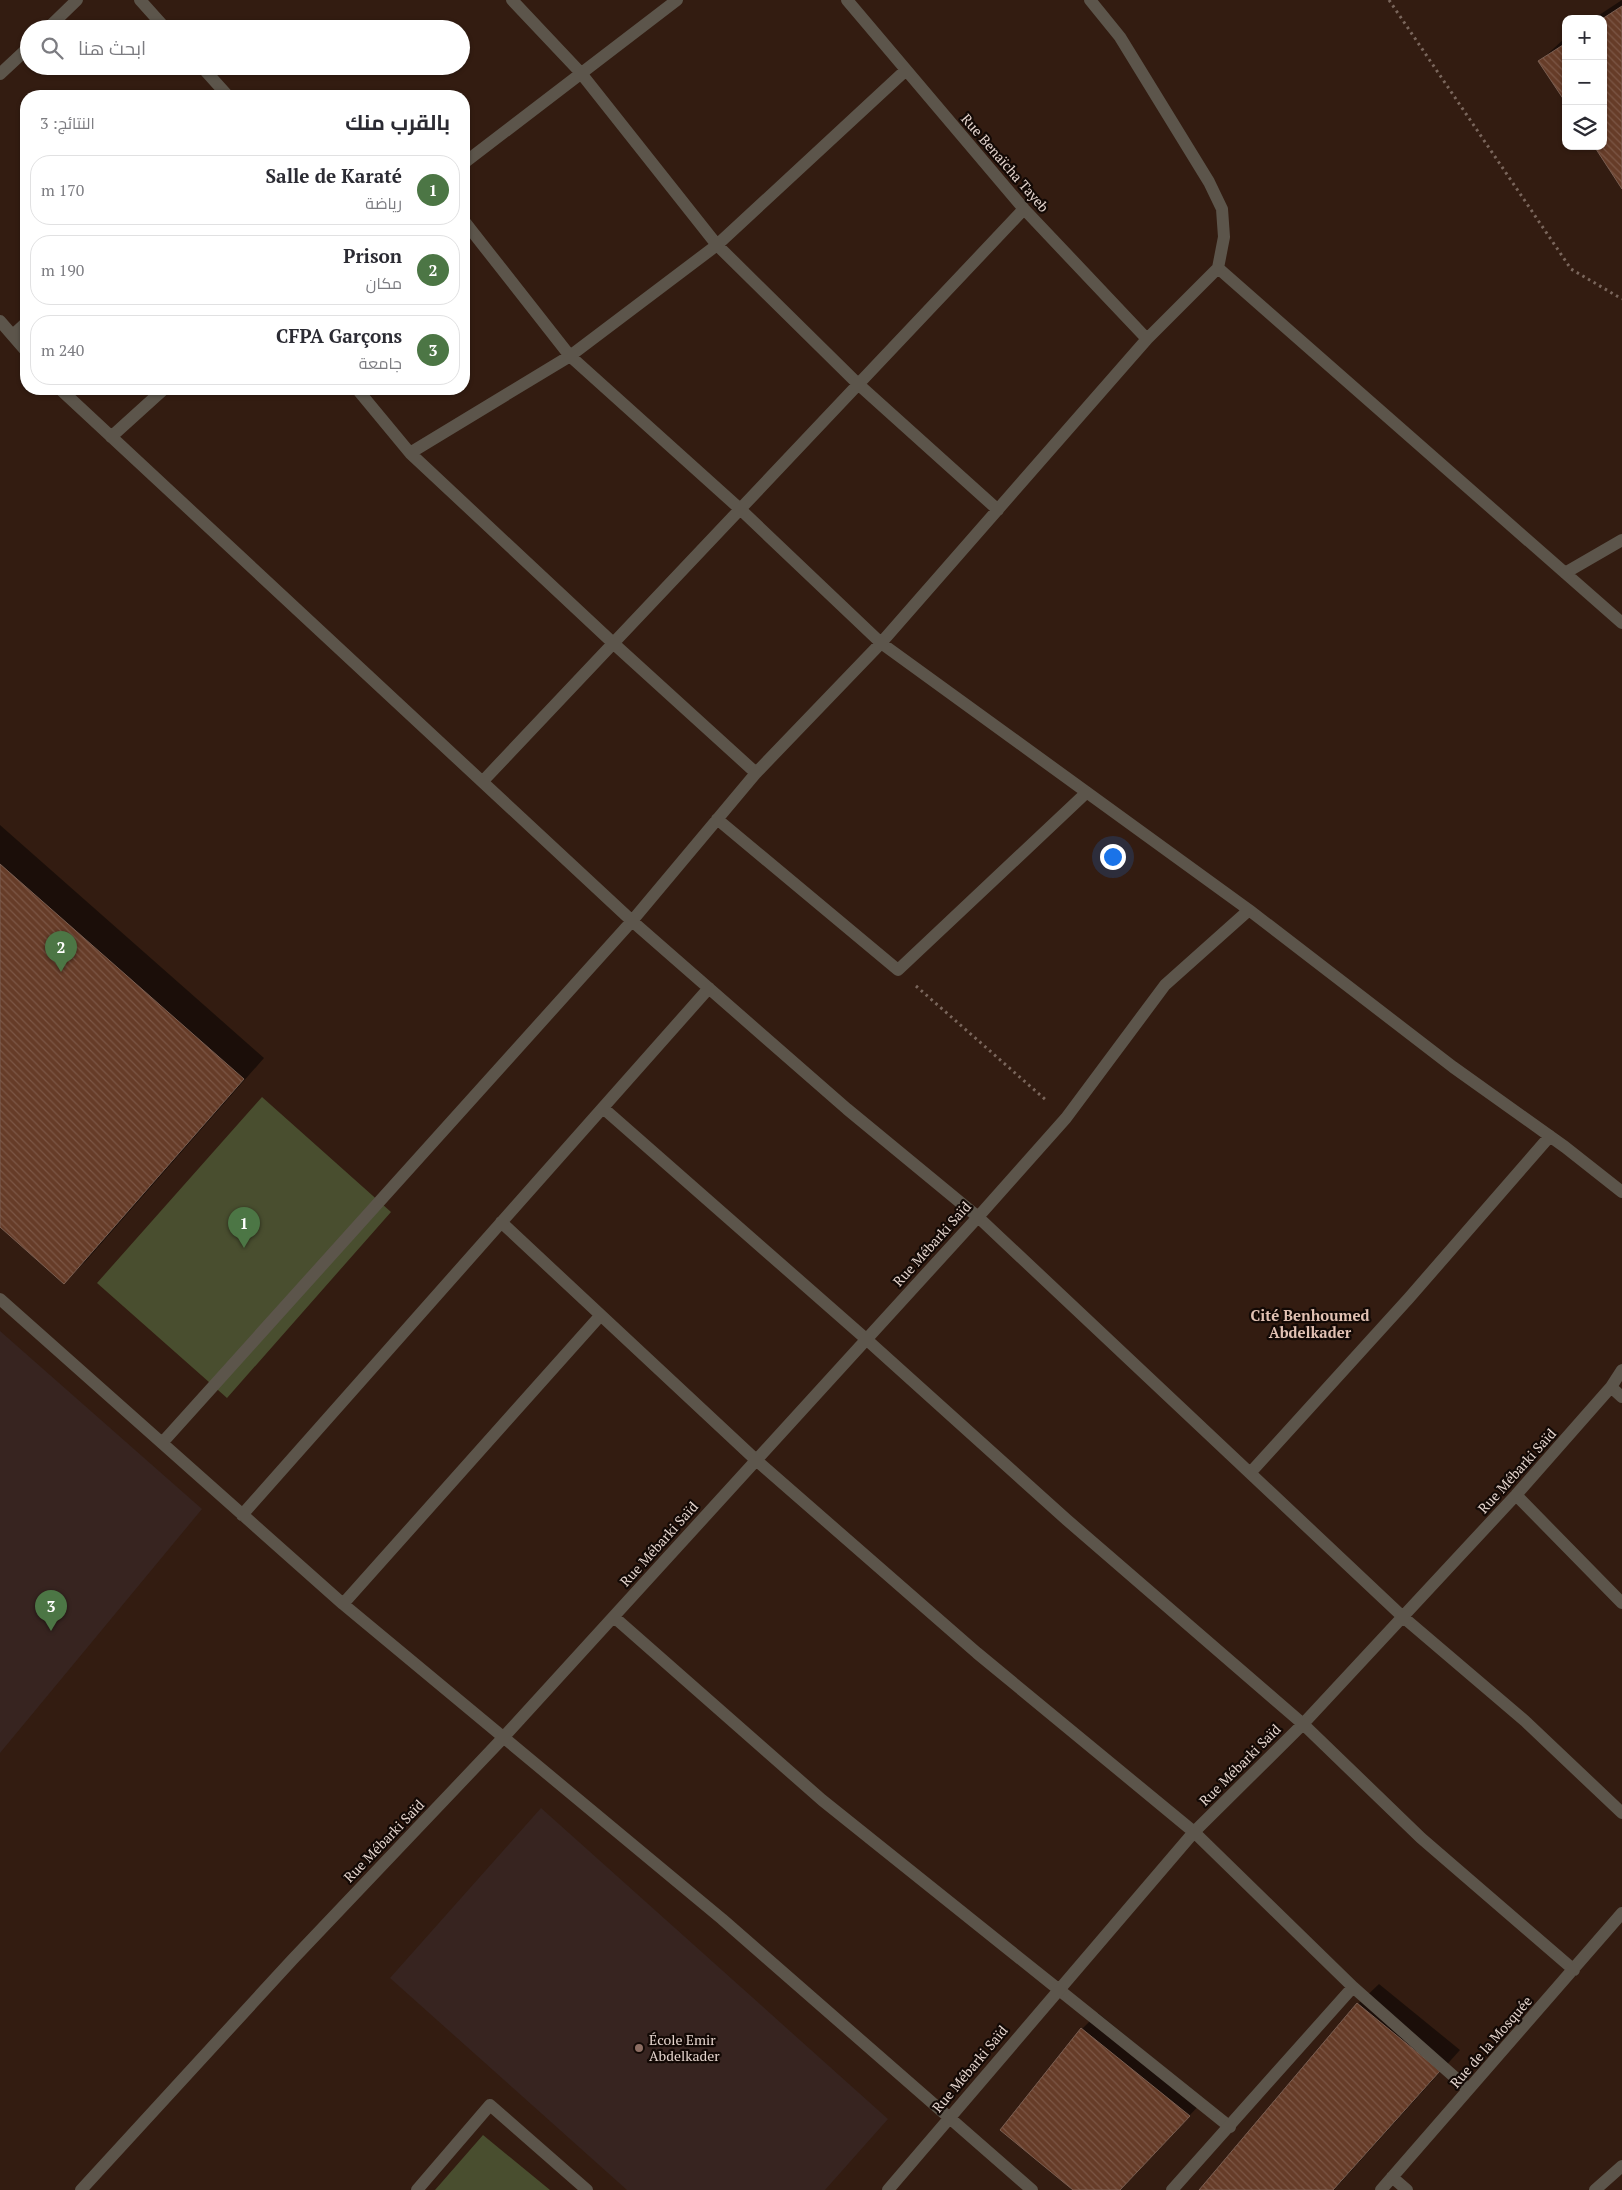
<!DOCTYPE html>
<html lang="ar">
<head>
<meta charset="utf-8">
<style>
  :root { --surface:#fff; --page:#f7f7f7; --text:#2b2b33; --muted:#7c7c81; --line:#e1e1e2; --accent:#4c7645 }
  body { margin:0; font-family:"PT Serif",Cairo,serif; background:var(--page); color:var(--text); direction:rtl }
  .controls { position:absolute; right:15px; top:15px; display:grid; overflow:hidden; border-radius:10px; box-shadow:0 1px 4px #0004 }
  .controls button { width:45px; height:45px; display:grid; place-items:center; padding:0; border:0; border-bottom:1px solid var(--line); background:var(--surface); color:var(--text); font:25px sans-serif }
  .you { position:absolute; left:1112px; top:856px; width:18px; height:18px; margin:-12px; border:4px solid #fff; border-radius:50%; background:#1a73e8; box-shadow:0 0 0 8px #1a73e833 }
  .badge { display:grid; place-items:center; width:32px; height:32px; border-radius:50%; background:var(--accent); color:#fff; font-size:16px; font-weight:700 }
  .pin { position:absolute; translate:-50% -41px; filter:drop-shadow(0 1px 2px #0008) }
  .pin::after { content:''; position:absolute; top:26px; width:18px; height:15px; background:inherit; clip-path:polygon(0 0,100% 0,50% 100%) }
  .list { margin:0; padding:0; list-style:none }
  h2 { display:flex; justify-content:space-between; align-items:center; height:65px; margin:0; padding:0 20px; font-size:21px }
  h2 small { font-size:16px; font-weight:400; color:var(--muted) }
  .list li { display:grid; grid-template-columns:32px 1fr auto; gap:15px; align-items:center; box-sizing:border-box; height:70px; margin:0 10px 10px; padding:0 10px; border:1px solid var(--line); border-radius:20px }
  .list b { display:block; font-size:19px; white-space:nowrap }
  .list p { margin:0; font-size:16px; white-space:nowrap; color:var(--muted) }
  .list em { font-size:16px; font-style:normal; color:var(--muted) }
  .icon { flex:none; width:28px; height:28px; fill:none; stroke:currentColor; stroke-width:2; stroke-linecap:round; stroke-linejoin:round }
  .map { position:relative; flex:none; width:1622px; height:2190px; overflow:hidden; direction:ltr }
  .search { position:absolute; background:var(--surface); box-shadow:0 1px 4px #0004; left:20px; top:20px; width:450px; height:55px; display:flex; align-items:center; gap:12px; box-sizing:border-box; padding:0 18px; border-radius:28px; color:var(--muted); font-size:19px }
  .panel { position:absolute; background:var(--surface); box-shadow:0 1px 4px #0004; left:20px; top:90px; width:450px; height:305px; border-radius:20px; direction:rtl }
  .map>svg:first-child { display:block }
  .education { fill:#372420 }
  .garden { fill:#494e2f }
  .shadow { fill:#0007 }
  .building { fill:url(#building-back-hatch); stroke:#7b5f52 }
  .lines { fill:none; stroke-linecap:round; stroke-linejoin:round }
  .path { stroke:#7a665c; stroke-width:3; stroke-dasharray:2.5 4; stroke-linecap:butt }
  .service { stroke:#5c554b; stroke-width:12 }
  .minor { stroke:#5c554b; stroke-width:12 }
  .education-dot { fill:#8d6e63; stroke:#130905; stroke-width:2 }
  .labels { text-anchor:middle; stroke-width:4.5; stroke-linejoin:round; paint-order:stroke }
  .street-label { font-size:14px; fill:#e4d4cd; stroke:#130905 }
  .poi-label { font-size:14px; fill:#e4d4cd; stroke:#130905; text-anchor:start }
  .neighbourhood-label { font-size:15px; font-weight:bold; fill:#e1c1b3; stroke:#130905 }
</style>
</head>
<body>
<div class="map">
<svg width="1622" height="2190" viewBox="0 0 1622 2190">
  <defs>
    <pattern id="building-back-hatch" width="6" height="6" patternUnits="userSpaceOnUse" patternTransform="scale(1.25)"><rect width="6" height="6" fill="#663c28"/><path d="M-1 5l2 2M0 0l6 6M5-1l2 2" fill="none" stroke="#7c5746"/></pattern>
  </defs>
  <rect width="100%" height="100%" fill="#331c11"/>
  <path class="education" d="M0,1331l202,178 -202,244z
    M541,1808l347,311 -63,71h-198l-237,-212z"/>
  <path class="garden" d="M262,1097l129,115 -164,186 -130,-115z
    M483,2135l67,55h-115z"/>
  <path class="shadow" d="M1622,0v187l-19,-41v-127h-10z
    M1566,37v64l-26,-40z
    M0,825l264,233 -179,204 -21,20 -64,-57z
    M1379,1984l81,66 -126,140h-133l157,-186z
    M1098,2013l106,87 -84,90h-45l-74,-61 81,-100z"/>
  <path class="building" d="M1622,6v183l-28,-43h9l-1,-127z
    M1566,43v60l-28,-42z
    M0,864l244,215 -180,205 -64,-57z
    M1357,2003l83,68 -107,119h-134z
    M1081,2028l109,88 -70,74h-47l-73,-60z"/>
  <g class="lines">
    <path class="path" d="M1389,0l182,269 51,30
      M916,986l131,115"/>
    <path class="service" d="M1058,1989l172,138
      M417,2190l73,-85 97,85"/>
    <path class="minor" d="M140,0l26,29
      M512,0l68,72 137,173 141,139 140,126
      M847,0l177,209 123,130
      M47,29l30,-29
      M201,66l27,30
      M0,74l29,-27
      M464,163l213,-163
      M464,221l106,135 170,153 141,134 368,267 204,157 112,80 57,45
      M1218,268l404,355
      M0,321l26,30
      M13,335l13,-12
      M60,389l572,532 215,188 131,108 425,400 122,104 97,92
      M357,389l53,64 203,190 143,130
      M111,437l53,-48
      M410,453l160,-97 147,-111 189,-175
      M1565,573l57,-33
      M483,781l541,-572
      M717,819l181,151 188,-177
      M603,1108l263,231 201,181 236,204 118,114 153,132
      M501,1222l255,238 221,193 217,179 159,155 115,102
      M0,1299l343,305 379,315 310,271
      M1611,1387l11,10
      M162,1443l470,-522 124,-148 125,-130 266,-304 71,-71 6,-31 -2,-28 -13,-27 -89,-145 -30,-37
      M1251,1472l158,-174 141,-162
      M1516,1495l106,108
      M242,1515l467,-527
      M343,1604l257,-288
      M614,1617l208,183 236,189
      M1392,2177l15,13
      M81,2190l212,-231 209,-220 476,-522 88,-99 99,-133 84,-75
      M888,2190l306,-358 109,-108 213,-229 95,-108 11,-17
      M1172,2190l181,-203
      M1381,2190l241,-277
      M1595,2190l27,-24"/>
  </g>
  <circle class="education-dot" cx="639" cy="2048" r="5"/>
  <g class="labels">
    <g class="street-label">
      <text transform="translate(1005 163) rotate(49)" y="5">Rue Benaïcha Tayeb</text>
      <text transform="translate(932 1244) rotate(-48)" y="5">Rue Mébarki Saïd</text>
      <text transform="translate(1517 1471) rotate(-48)" y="5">Rue Mébarki Saïd</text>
      <text transform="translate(659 1544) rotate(-48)" y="5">Rue Mébarki Saïd</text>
      <text transform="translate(1240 1765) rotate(-45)" y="5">Rue Mébarki Saïd</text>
      <text transform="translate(384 1841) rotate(-46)" y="5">Rue Mébarki Saïd</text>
      <text transform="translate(1491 2042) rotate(-49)" y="5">Rue de la Mosquée</text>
      <text transform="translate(970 2069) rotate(-50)" y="5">Rue Mébarki Saïd</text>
    </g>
    <g class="poi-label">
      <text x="649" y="2045">École Emir<tspan x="649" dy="16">Abdelkader</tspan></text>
    </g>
    <g class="neighbourhood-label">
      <text x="1310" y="1321">Cité Benhoumed<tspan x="1310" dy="17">Abdelkader</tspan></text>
    </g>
  </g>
</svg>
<div class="controls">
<button>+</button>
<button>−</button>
<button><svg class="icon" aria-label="layers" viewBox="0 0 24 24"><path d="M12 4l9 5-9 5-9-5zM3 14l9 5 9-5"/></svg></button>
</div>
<div class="you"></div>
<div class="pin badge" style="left:244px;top:1248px">1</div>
<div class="pin badge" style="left:61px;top:972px">2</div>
<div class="pin badge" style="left:51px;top:1631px">3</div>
<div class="search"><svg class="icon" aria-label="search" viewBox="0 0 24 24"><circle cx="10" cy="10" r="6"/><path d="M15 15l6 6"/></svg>ابحث هنا</div>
<section class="panel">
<h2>بالقرب منك<small>النتائج: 3</small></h2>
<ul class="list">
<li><span class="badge">1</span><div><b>Salle de Karaté</b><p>رياضة</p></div><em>170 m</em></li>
<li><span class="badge">2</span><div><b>Prison</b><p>مكان</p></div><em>190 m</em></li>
<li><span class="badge">3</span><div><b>CFPA Garçons</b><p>جامعة</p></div><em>240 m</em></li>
</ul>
</section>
</div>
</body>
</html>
